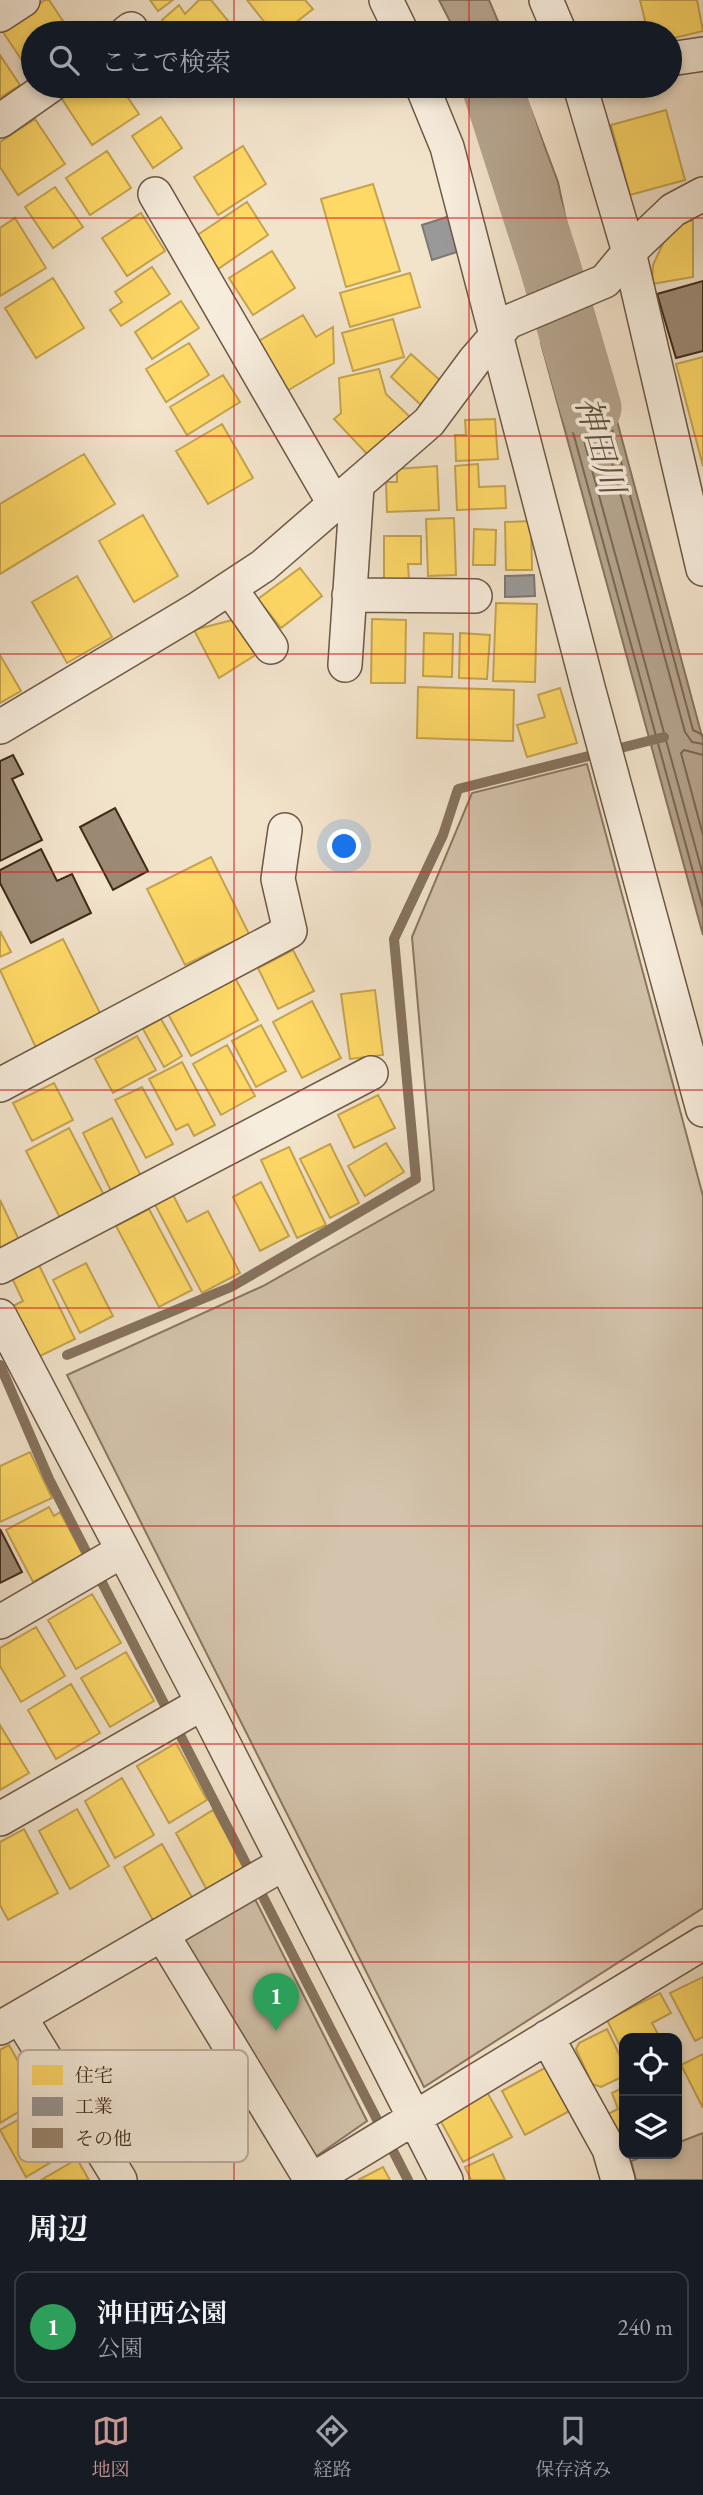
<!DOCTYPE html>
<html lang="ja">
<head>
<meta charset="utf-8">
<style>
  :root { --surface:#171b24; --page:#242831; --text:#f1f3f6; --muted:#9ea1a6; --line:#363941; --accent:#c59692 }
  body { margin:0; font-family:"EB Garamond","Noto Serif JP",serif; background:var(--page); color:var(--text) }
  .controls { position:absolute; right:21px; bottom:21px; display:grid; overflow:hidden; border-radius:14px; box-shadow:0 4px 10px #0003 }
  .controls button { width:63px; height:63px; display:grid; place-items:center; padding:0; border:0; border-bottom:2px solid var(--line); background:var(--surface); color:var(--text); font:35px sans-serif }
  .you { position:absolute; left:345px; top:847px; width:24px; height:24px; margin:-18px; border:5px solid #fff; border-radius:50%; background:#1a73e8; box-shadow:0 0 0 10px #1a73e833 }
  .badge { display:grid; place-items:center; width:46px; height:46px; border-radius:50%; background:var(--accent); color:#fff; font-size:23px; font-weight:700 }
  .pin { position:absolute; translate:-50% -58px; filter:drop-shadow(0 2px 4px #0008) }
  .pin::after { content:''; position:absolute; top:37px; width:24px; height:21px; background:inherit; clip-path:polygon(0 0,100% 0,50% 100%) }
  .list { margin:0; padding:0; list-style:none }
  h2 { display:flex; justify-content:space-between; align-items:center; height:91px; margin:0; padding:0 28px; font-size:30px }
  h2 small { font-size:23px; font-weight:400; color:var(--muted) }
  .list li { display:grid; grid-template-columns:46px 1fr auto; gap:21px; align-items:center; box-sizing:border-box; height:112px; margin:0 14px 14px; padding:0 14px; border:2px solid var(--line); border-radius:14px }
  .list b { display:block; font-size:26px; white-space:nowrap }
  .list p { margin:0; font-size:23px; white-space:nowrap; color:var(--muted) }
  .list em { font-size:23px; font-style:normal; color:var(--muted) }
  .icon { flex:none; width:38px; height:38px; fill:none; stroke:currentColor; stroke-width:2; stroke-linecap:round; stroke-linejoin:round }
  .map { position:relative; flex:none; width:703px; height:2180px; overflow:hidden }
  .search { position:absolute; background:var(--surface); box-shadow:0 4px 10px #0003; left:21px; right:21px; top:21px; height:77px; display:flex; align-items:center; gap:18px; box-sizing:border-box; padding:0 24px; border-radius:38px; color:var(--muted); font-size:26px }
  .sheet { height:217px; background:var(--surface) }
  nav { display:flex; justify-content:space-around; align-items:center; box-sizing:border-box; height:98px; border-top:2px solid var(--line); background:var(--surface); font-size:19px; color:var(--muted) }
  nav a { display:grid; justify-items:center; gap:4px }
  nav .on { color:var(--accent) }
  .map>svg:first-child { display:block }
  .green { fill:#d4c4ad; stroke:#8a7762; stroke-width:2 }
  .water { fill:#b5a48e; stroke:#86735f; stroke-width:2 }
  .homes { fill:#ffd966; stroke:#c5a44f; stroke-width:2 }
  .industry { fill:#999; stroke:#7e7872; stroke-width:2 }
  .lines { fill:none; stroke-linecap:round; stroke-linejoin:round }
  .shore { stroke:#7a6753; stroke-width:2 }
  .stream { stroke:#86735f; stroke-width:10 }
  .river { stroke:#b5a48e; stroke-width:61 }
  .building { fill:#9c8a75; stroke:#3f2a18; stroke-width:2 }
  .minor-casing { stroke:#6c5845; stroke-width:36 }
  .minor { stroke:#f7eddd; stroke-width:33 }
  .grid { fill:none; stroke:#d62828; stroke-width:2; stroke-opacity:0.55 }
  .labels { text-anchor:middle; stroke-width:7; stroke-linejoin:round; paint-order:stroke }
  .water-label { font-size:33px; font-style:italic; fill:#624f3b; stroke:#f7eddd }
  .key { fill:#f7eddd; stroke:#c0b2a2; stroke-width:2 }
  .key-label { font-size:19px; fill:#3f2a18 }
</style>
</head>
<body>
<div class="map">
<svg width="703" height="2180" viewBox="0 0 703 2180">
  <rect width="100%" height="100%" fill="#f2e3cb"/>
  <filter id="stains"><feTurbulence type="fractalNoise" baseFrequency=".00286" numOctaves="4"/><feColorMatrix values="0 0 0 0 .2 0 0 0 0 .09 0 0 0 0 .02 0 0 0 .5 -.17"/></filter>
  <radialGradient id="worn" r=".72"><stop offset=".6" stop-color="#630" stop-opacity="0"/><stop offset="1" stop-color="#630" stop-opacity=".3"/></radialGradient>
  <path class="green" d="M587,764l116,432v712l-279,179 -357,-712 196,-89 171,-96 -22,-253 60,-144z
    M255,1899l112,222 -59,41 -132,-221z
    M703,2133v47h-67l-5,-19 18,-7h28v-11z"/>
  <path class="water" d="M439,0h50l14,33h-47z
    M471,86h51l36,96 16,76 -41,25z
    M589,317l114,423v195l-162,-592z"/>
  <path class="homes" d="M45,0h4l22,33h-38l-2,41 -30,-45z
    M150,0h23l-15,11z
    M199,0h12l27,33h-65l-11,-13 17,-15 6,9z
    M247,0h58l8,9 -31,24h-9z
    M640,0h57l6,31 -33,8v-6h-22z
    M0,55l20,30 -20,13z
    M83,86h37l19,28 -47,31 -30,-46z
    M215,86h18l-10,9z
    M666,110l19,70 -55,15 -19,-70z
    M161,117l21,31 -29,20 -21,-32z
    M35,119l30,45 -47,31 -18,-28v-25z
    M243,146l23,38 -48,31 -24,-38z
    M107,151l24,37 -41,27 -24,-37z
    M373,184l27,87 -54,16 -25,-88z
    M55,187l28,40 -30,21 -28,-41z
    M247,202l21,33 -50,34 -22,-33z
    M141,213l24,38 -38,25 -25,-38z
    M15,218l31,50 -46,28v-68z
    M685,220l8,1v56l-41,7 1,-19 13,-28z
    M272,251l23,37 -42,27 -24,-37z
    M152,267l18,27 -49,32 -11,-16 12,-8 -7,-10z
    M410,273l10,34 -70,20 -10,-34z
    M53,278l31,50 -48,30 -31,-50z
    M181,301l18,27 -47,31 -17,-27z
    M303,315l13,22 17,-10 1,36 -47,28 -30,-49z
    M393,319l11,38 -51,14 -11,-38z
    M189,343l20,32 -43,27 -20,-33z
    M411,354l31,28 -21,23 -30,-28z
    M703,357v109l-27,-102z
    M379,369l7,25 24,23 -40,40 -36,-38 7,-6 -2,-35z
    M223,375l17,27 -53,33 -17,-28z
    M495,419l3,40 -42,2 -1,-26h11l-1,-15z
    M222,424l31,54 -45,26 -32,-53z
    M84,454l31,50 -115,70v-70z
    M478,464l1,23 26,-1 1,22 -49,2 -2,-44z
    M437,466l2,44 -52,2 -1,-30h11v-13z
    M143,515l35,61 -44,26 -35,-61z
    M454,518l2,57 -28,1 -2,-57z
    M531,521l1,49h-26l-1,-48z
    M474,529l22,1 -1,35h-22z
    M384,536h37v28h-13l1,17h-25z
    M300,568l22,28 -41,32 -23,-29z
    M77,576l35,61 -45,26 -35,-61z
    M496,603l41,1 -2,78 -42,-1z
    M236,619l21,35 -38,24 -25,-48z
    M372,619l34,1 -1,63h-34z
    M424,633l29,1 -1,43 -29,-1z
    M460,633l30,2 -3,44 -28,-1z
    M0,655l21,36 -21,12z
    M418,687l96,3 -1,51 -96,-3z
    M560,688l17,55 -50,14 -10,-32 28,-8 -7,-22z
    M211,857l38,77 -64,31 -38,-76z
    M0,931l11,21 -11,5z
    M63,939l38,76 -65,33 -36,-78z
    M293,950l21,41 -36,18 -20,-41z
    M234,976l24,44 -67,36 -24,-44z
    M375,990l8,65 -33,4 -9,-65z
    M312,1001l29,57 -39,20 -29,-56z
    M161,1019l21,37 -18,11 -21,-38z
    M261,1025l25,46 -30,16 -24,-46z
    M137,1036l19,34 -43,23 -18,-34z
    M227,1045l28,51 -34,19 -28,-51z
    M182,1062l33,63 -21,11 -6,-12 -12,6 -27,-51z
    M54,1083l19,37 -41,21 -19,-38z
    M142,1087l31,57 -27,14 -31,-58z
    M378,1095l17,33 -41,20 -16,-33z
    M112,1118l29,58 -30,15 -28,-58z
    M69,1128l35,67 -44,23 -34,-67z
    M386,1143l18,29 -39,24 -17,-30z
    M330,1144l29,59 -29,15 -30,-59z
    M289,1147l37,78 -29,13 -36,-78z
    M261,1182l28,54 -29,15 -27,-54z
    M171,1191l16,31 21,-11 32,62 -38,20 -49,-92z
    M0,1200l21,44 -21,10z
    M149,1209l43,81 -33,17 -43,-81z
    M37,1261l38,78 -37,18 -25,-51 10,-5 -13,-27z
    M86,1263l27,53 -33,17 -27,-53z
    M30,1452l22,46 -52,24v-56z
    M49,1507l5,9 6,-4 23,43 -50,27 -27,-52z
    M92,1594l29,49 -45,26 -28,-49z
    M36,1627l29,49 -44,26 -21,-36v-18z
    M126,1652l28,49 -44,26 -29,-49z
    M71,1684l29,49 -44,26 -28,-49z
    M0,1725l29,48 -29,17z
    M176,1743l31,57 -38,23 -32,-57z
    M122,1778l32,57 -39,23 -30,-57z
    M77,1809l32,57 -39,23 -31,-58z
    M213,1810l32,57 -38,23 -31,-57z
    M24,1829l34,64 -50,27 -8,-15v-63z
    M162,1844l32,57 -39,23 -31,-57z
    M703,1977v60l-8,4 -25,-48z
    M660,1993l11,20 -19,10 8,15h-36v16l-17,-34z
    M607,2029l17,35v12l-23,11 -9,-3 -16,-35 3,-6z
    M9,2045l10,18 9,-6 22,36 -50,30v-73z
    M703,2054v54l-22,-43z
    M552,2064l23,44 -50,27 -23,-44z
    M624,2087v64l-20,-35 14,-7 -6,-16z
    M487,2092l25,45 -49,25 -24,-44z
    M44,2105l26,46 -44,26 -26,-47z
    M493,2154l12,26h-34l-6,-13z
    M77,2159l12,21h-48z
    M383,2167l7,13h-32z"/>
  <path class="industry" d="M450,216l10,35 -28,9 -10,-35z
    M534,575l1,21 -30,1v-21z"/>
  <g class="lines">
    <path class="shore" d="M479,86l56,182 4,2 27,-18 -15,-68 -35,-98
      M488,86l52,169 4,2 12,-9 -13,-61 -36,-101
      M703,735l-10,-5 -107,-398 -5,-3 -31,19 153,560
      M703,744l-11,-2 -7,-10 -105,-387 -4,-3 -16,11 143,522
      M703,755l-19,-5 -3,3 22,82"/>
    <path class="stream" d="M67,1355l164,-68 185,-108 -22,-240 49,-104 15,-46 206,-52
      M0,1365l49,114 359,701"/>
    <path class="river" d="M492,86l57,177 42,145"/>
  </g>
  <path class="building" d="M703,281v70l-27,7 -19,-64z
    M13,755l10,19 -11,5 30,61 -42,21v-100z
    M115,808l33,63 -35,19 -33,-63z
    M41,849l16,32 15,-7 19,39 -60,30 -31,-60v-13z
    M0,1529l22,43 -22,11z"/>
  <g class="lines">
    <defs>
      <path id="minor" d="M386,0l16,33
        M546,0l14,33
        M0,15l23,-15
        M126,33l5,-4
        M670,59l33,-5
        M422,86l25,61 142,544 114,419
        M580,86l49,166 74,317
        M0,121l50,-35
        M155,194l180,311
        M230,588l41,59
        M349,595l126,1
        M345,665l12,-178
        M0,727l196,-117 67,-44 166,-144 46,-62 33,-38 97,-41 24,-29 44,-42 30,-16
        M0,1085l290,-154 -12,-52 7,-49
        M0,1267l371,-194
        M0,1316l203,387 243,477
        M0,1622l122,-71
        M0,1819l203,-116
        M162,1934l149,246
        M20,2017l100,163
        M0,2028l283,-164
        M547,2037l62,112 9,31
        M312,2180l391,-237"/>
    </defs>
    <use href="#minor" class="minor-casing"/>
    <use href="#minor" class="minor"/>
  </g>
  <path class="grid" d="M234,0v33M469,0v33M234,86v2094M469,86v2094M0,218h703M0,436h703M0,654h703M0,872h703M0,1090h703M0,1308h703M0,1526h703M0,1744h703M0,1962h703"/>
  <g class="labels">
    <g class="water-label">
      <text transform="translate(601 445) rotate(74)" y="12">神田川</text>
    </g>
  </g>
  <rect x="18" y="2050" width="230" height="112" rx="10" class="key"/>
  <rect x="32" y="2065" width="31" height="20" fill="#ffd966"/>
  <rect x="32" y="2097" width="31" height="19" fill="#999"/>
  <rect x="32" y="2128" width="31" height="20" fill="#9c8a75"/>
  <g class="key-label">
    <text x="75" y="2082">住宅</text>
    <text x="75" y="2113">工業</text>
    <text x="75" y="2145">その他</text>
  </g>
  <rect width="100%" height="100%" filter="url(#stains)"/>
  <rect width="100%" height="100%" fill="url(#worn)"/>
</svg>
<div class="controls">
<button><svg class="icon" aria-label="locate" viewBox="0 0 24 24"><circle cx="12" cy="12" r="6"/><path d="M12 2v4M12 18v4M2 12h4M18 12h4"/></svg></button>
<button><svg class="icon" aria-label="layers" viewBox="0 0 24 24"><path d="M12 4l9 5-9 5-9-5zM3 14l9 5 9-5"/></svg></button>
</div>
<div class="you"></div>
<div class="pin badge" style="left:276px;top:2031px;background:#2e9e5b">1</div>
<div class="search"><svg class="icon" aria-label="search" viewBox="0 0 24 24"><circle cx="10" cy="10" r="6"/><path d="M15 15l6 6"/></svg>ここで検索</div>
</div>
<section class="sheet">
<h2>周辺<small></small></h2>
<ul class="list">
<li><span class="badge" style="background:#2e9e5b">1</span><div><b>沖田西公園</b><p>公園</p></div><em>240 m</em></li>
</ul>
</section>
<nav>
<a class="on"><svg class="icon" aria-label="map" viewBox="0 0 24 24"><path d="M3 6l6-2 6 2 6-2v14l-6 2-6-2-6 2zM9 4v14M15 6v14"/></svg>地図</a>
<a><svg class="icon" aria-label="directions" viewBox="0 0 24 24"><path d="M12 3l9 9-9 9-9-9zM9 14v-3h6M13 9l2 2-2 2"/></svg>経路</a>
<a><svg class="icon" aria-label="saved" viewBox="0 0 24 24"><path d="M7 4h10v16l-5-4-5 4z"/></svg>保存済み</a>
</nav>
</body>
</html>
